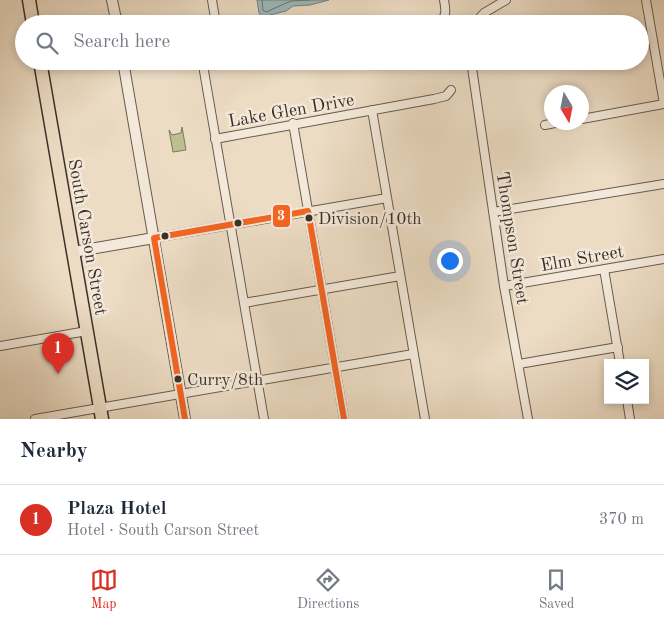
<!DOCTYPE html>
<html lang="en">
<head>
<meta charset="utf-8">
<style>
  :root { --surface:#fff; --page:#f6f6f7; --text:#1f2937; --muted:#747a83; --line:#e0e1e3; --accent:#d93025 }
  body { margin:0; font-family:"Old Standard TT",serif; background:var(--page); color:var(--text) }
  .controls { position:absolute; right:15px; bottom:15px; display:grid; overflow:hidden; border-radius:0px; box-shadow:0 2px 8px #0003 }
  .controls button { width:45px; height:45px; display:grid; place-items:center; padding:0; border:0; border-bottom:1px solid var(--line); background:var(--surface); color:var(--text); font:25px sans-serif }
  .compass { position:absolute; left:544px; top:85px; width:45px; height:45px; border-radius:50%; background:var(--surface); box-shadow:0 2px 8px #0003; rotate:170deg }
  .you { position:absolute; left:449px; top:260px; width:18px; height:18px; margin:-12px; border:4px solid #fff; border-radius:50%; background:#1a73e8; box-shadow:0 0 0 8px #1a73e833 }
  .badge { display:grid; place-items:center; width:32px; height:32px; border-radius:50%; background:var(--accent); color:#fff; font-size:16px; font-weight:700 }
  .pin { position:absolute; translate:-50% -41px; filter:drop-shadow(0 1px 2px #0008) }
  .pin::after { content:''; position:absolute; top:26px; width:18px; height:15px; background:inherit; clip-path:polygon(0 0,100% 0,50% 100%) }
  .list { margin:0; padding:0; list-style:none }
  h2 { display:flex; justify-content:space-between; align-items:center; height:65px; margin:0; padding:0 20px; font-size:21px }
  h2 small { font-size:16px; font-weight:400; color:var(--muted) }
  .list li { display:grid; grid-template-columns:32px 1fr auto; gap:15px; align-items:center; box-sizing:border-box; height:70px; padding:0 20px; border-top:1px solid var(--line) }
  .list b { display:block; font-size:19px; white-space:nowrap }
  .list p { margin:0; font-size:16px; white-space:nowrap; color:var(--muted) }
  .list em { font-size:16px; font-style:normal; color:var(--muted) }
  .icon { flex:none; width:28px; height:28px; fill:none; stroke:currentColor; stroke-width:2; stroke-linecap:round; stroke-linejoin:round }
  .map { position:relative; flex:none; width:664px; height:419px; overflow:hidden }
  .search { position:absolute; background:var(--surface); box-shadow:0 2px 8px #0003; left:15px; right:15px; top:15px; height:55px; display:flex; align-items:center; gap:12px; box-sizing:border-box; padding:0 18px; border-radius:28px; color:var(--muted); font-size:19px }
  .sheet { height:135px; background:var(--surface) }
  nav { display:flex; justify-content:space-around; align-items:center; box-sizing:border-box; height:70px; border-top:1px solid var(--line); background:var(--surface); font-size:14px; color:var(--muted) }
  nav a { display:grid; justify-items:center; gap:2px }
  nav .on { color:var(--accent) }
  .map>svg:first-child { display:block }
  .green { fill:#bdbf90; stroke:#7c785c }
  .water { fill:#9bbabc; stroke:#758381 }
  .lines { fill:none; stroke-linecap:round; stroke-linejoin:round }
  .shore { stroke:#6b7572; stroke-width:1 }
  .minor-casing { stroke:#675b4f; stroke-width:10 }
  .tertiary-casing { stroke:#675b4f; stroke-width:12 }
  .primary-casing { stroke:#3b3028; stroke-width:15 }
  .minor { stroke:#f3e8d9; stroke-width:8 }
  .tertiary { stroke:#f3e8d9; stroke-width:10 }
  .primary { stroke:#ecdcc4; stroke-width:12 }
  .bus-1-casing { stroke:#f3e8d9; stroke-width:10 }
  .bus-1 { stroke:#f26522; stroke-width:6 }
  .bus-dot { fill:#3b3028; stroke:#f3e8d9; stroke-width:2 }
  .labels { text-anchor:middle; stroke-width:5; stroke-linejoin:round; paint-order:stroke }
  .bus-label { font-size:17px; fill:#3b3028; stroke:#f3e8d9; text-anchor:start }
  .street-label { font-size:18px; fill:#3b3028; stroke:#f3e8d9 }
  .line-badge { stroke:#f3e8d9; stroke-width:2 }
  .badge-label { font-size:14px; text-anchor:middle; font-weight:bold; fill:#fff }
</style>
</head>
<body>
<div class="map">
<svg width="664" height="419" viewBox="0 0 664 419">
  <rect width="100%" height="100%" fill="#ecdcc4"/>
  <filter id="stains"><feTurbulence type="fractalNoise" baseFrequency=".004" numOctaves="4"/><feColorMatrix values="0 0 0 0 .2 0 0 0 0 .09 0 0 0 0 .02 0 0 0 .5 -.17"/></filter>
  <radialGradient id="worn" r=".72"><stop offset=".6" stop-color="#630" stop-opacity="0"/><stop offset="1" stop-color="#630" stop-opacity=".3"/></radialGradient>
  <path class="green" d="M182,127l4,23 -13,2 -4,-22 3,5 9,-2z"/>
  <path class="water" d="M257,0h72l-19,5 -17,1 -7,5 -24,6 -3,-4z"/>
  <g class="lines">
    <path class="shore" d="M262,0l1,10 3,2 25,-11 19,-1"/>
    <defs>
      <path id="minor" d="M212,0l4,24
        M646,0l18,104
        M438,24c9,-7 8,-14 6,-24
        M474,24l10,-11 22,-13
        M471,61l33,225 24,133
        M204,71l60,348
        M372,110l53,309
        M582,119l82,-15
        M293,123l51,296
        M545,125l15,-3
        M215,139l219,-40 12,-3 5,-6
        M493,212l171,-28
        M154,238l233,-40
        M604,269l16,94
        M504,286l160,-27
        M244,303l156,-27
        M0,346l87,-15
        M519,364l99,-17
        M627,400l3,19
        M35,419l378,-65"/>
      <path id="tertiary" d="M112,0l5,24
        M123,61l62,358
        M73,252l81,-14"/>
      <path id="primary" d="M29,0l4,24
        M40,61l62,358"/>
    </defs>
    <use href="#minor" class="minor-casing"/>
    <use href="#tertiary" class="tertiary-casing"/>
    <use href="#primary" class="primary-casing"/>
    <use href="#minor" class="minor"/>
    <use href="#tertiary" class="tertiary"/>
    <use href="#primary" class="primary"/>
    <defs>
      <path id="bus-1" d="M185,419l-31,-181 154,-27 36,208"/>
    </defs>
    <use href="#bus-1" class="bus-1-casing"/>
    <use href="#bus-1" class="bus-1"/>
  </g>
  <g class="bus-dot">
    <circle cx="309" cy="218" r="4.5"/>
    <circle cx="238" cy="223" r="4.5"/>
    <circle cx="165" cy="236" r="4.5"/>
    <circle cx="178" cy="379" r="4.5"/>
  </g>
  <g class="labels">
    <g class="bus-label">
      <text x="318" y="224">Division/10th</text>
      <text x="187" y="385">Curry/8th</text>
    </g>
    <g class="street-label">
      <text transform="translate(291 110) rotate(-10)" y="6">Lake Glen Drive</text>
      <text transform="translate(88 237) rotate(80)" y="6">South Carson Street</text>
      <text transform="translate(513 238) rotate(81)" y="6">Thompson Street</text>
      <text transform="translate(582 258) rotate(-10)" y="6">Elm Street</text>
    </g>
  </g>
  <rect class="line-badge" x="272" y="204" width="19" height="24" rx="5" fill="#f26522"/>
  <g class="badge-label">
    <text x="281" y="220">3</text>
  </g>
  <rect width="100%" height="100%" filter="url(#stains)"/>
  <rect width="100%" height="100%" fill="url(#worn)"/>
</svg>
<div class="controls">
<button><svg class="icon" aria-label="layers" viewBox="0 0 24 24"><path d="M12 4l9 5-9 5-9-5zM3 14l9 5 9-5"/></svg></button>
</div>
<svg class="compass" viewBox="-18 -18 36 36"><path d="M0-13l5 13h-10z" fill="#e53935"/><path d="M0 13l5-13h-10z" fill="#747a83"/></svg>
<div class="you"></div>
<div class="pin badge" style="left:58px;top:374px">1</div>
<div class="search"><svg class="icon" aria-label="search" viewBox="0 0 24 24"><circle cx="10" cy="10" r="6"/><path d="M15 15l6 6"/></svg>Search here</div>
</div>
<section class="sheet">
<h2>Nearby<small></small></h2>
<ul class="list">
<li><span class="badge">1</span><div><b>Plaza Hotel</b><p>Hotel · South Carson Street</p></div><em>370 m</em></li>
</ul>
</section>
<nav>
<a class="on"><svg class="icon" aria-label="map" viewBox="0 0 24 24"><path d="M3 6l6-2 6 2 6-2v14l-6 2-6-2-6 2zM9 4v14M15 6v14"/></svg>Map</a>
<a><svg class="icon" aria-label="directions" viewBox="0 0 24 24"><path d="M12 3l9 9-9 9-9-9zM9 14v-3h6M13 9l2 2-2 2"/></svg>Directions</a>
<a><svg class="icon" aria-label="saved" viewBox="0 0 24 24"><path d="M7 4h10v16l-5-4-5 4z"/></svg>Saved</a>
</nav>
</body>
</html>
